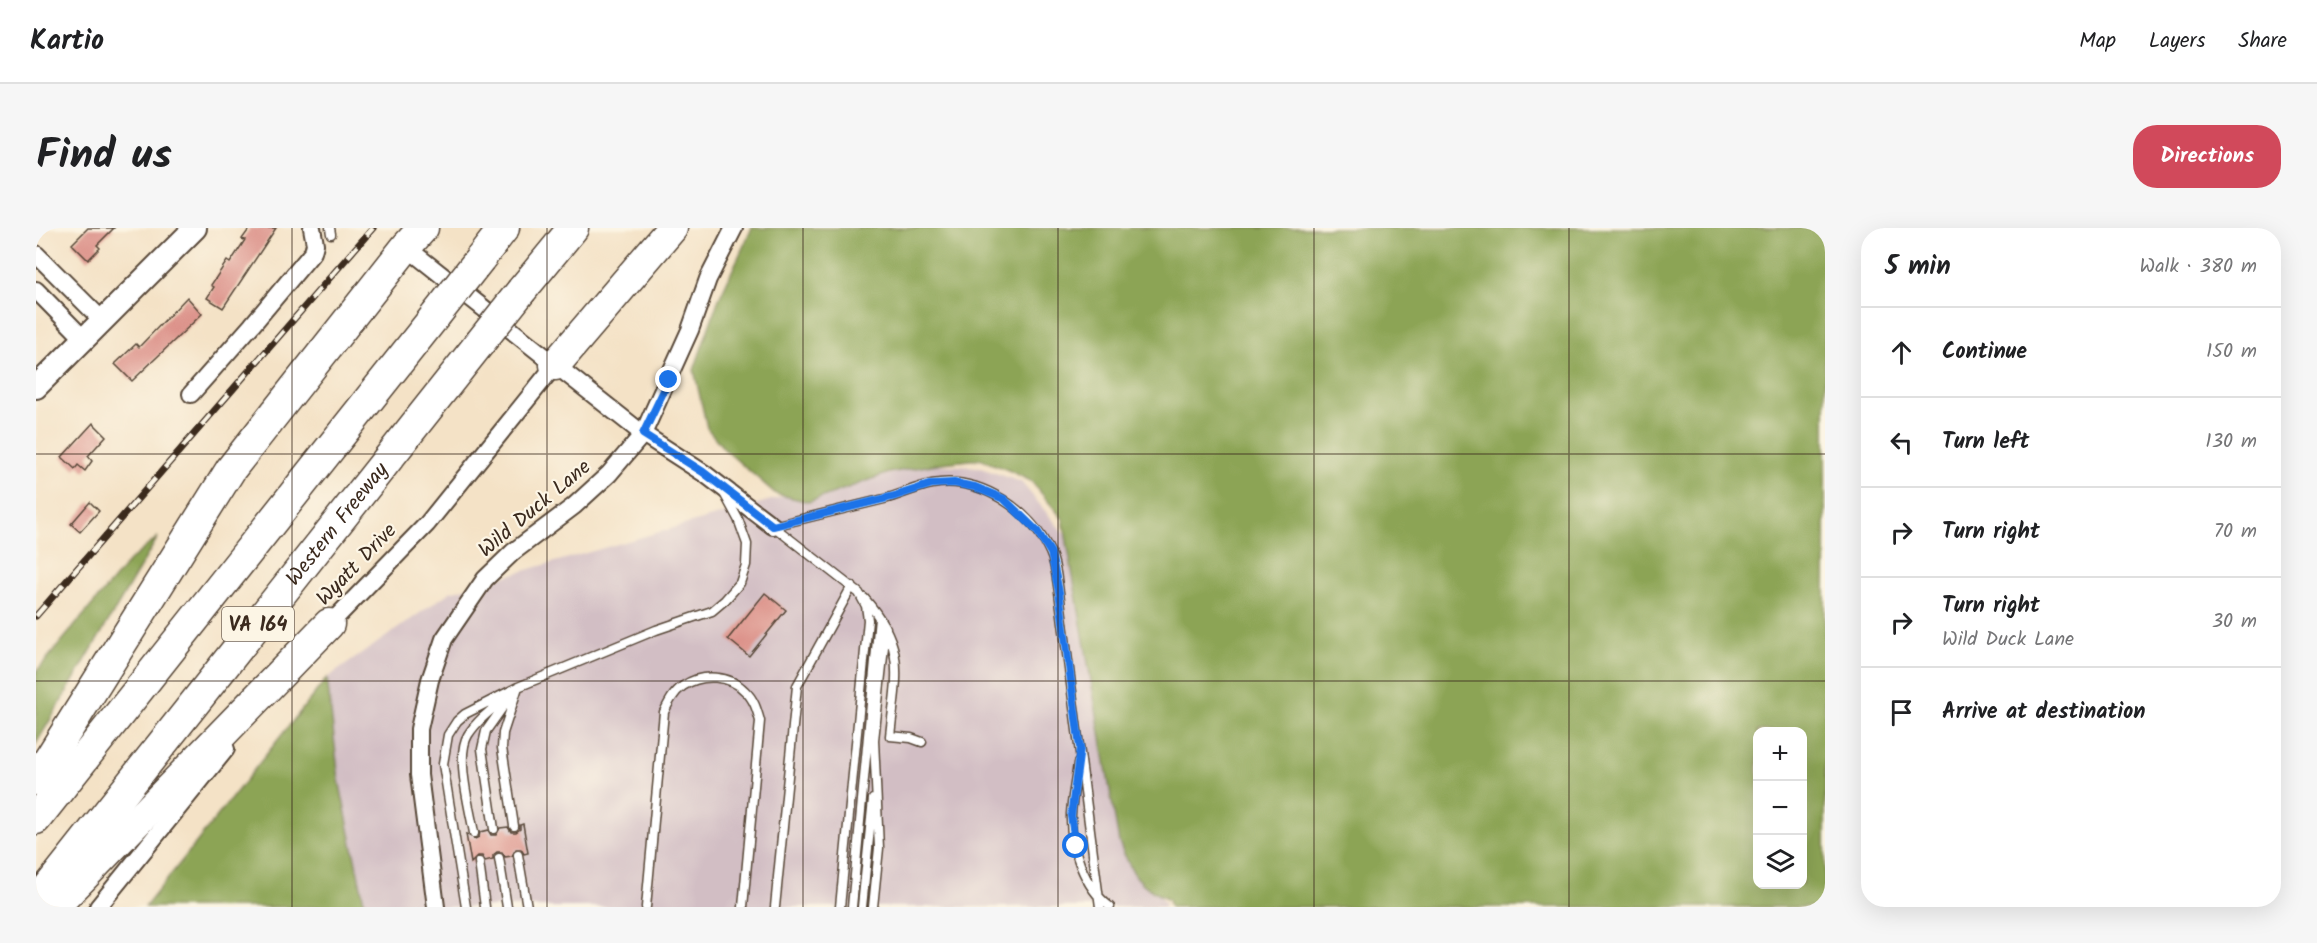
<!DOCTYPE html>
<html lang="en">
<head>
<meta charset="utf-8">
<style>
  :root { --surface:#fff; --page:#f6f6f6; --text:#202124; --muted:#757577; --line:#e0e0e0; --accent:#d1495b }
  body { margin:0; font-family:Kalam,sans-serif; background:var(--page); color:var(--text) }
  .controls { position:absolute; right:18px; bottom:18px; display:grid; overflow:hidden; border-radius:12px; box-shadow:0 6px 24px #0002 }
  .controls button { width:54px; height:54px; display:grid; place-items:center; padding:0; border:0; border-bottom:2px solid var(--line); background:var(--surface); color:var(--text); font:30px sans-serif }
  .stop { position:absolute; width:18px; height:18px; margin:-14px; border:4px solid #1a73e8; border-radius:50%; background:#fff }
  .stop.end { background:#1a73e8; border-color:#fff; box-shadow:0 2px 6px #0008 }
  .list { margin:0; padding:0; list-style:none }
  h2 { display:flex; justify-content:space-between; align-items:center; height:78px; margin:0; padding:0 24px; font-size:26px }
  h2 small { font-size:20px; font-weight:400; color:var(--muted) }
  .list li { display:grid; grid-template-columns:39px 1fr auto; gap:18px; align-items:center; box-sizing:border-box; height:90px; padding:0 24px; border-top:2px solid var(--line) }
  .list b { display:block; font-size:22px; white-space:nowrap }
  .list p { margin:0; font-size:20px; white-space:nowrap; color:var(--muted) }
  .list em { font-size:20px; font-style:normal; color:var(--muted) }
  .icon { flex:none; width:33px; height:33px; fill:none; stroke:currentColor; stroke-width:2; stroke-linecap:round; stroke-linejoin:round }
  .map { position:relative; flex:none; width:1789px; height:679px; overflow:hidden; border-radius:24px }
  header { display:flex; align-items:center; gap:36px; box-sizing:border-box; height:84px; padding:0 30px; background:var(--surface); border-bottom:2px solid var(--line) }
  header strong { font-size:28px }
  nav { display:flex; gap:33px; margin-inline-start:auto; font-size:21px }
  .intro { display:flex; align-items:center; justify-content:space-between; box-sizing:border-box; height:144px; padding:0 36px }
  h1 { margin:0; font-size:42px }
  .button { padding:15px 27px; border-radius:24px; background:var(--accent); color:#fff; font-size:21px; font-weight:700 }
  main { display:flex; gap:36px; padding:0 36px }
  aside { flex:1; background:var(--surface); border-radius:24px; box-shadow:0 6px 24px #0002 }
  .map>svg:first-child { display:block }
  .industrial { fill:#d2bec4 }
  .forest { fill:#8ca455; stroke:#64673a; stroke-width:1.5; fill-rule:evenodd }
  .building { fill:#db8f87 }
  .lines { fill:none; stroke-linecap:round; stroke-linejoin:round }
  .lane-casing { stroke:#574637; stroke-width:11 }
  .street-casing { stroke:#574637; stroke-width:20 }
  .secondary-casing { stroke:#574637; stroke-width:26 }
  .highway-casing { stroke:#574637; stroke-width:33 }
  .lane { stroke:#fff; stroke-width:8 }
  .street { stroke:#fff; stroke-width:16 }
  .secondary { stroke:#fff; stroke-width:22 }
  .highway { stroke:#fff; stroke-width:30 }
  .rail-casing { stroke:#3b2a1e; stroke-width:7 }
  .rail { stroke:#fcf5e5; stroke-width:4.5; stroke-dasharray:14; stroke-linecap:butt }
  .highway-bridge-casing { stroke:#574637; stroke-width:33; stroke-linecap:butt }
  .highway-bridge { stroke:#fff; stroke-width:30 }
  .route { stroke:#1a73e8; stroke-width:8 }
  .grid { fill:none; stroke:#3b2a1e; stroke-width:1.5; stroke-opacity:0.55 }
  .labels { text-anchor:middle; stroke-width:4.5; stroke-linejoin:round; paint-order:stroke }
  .shield { fill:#fcf5e5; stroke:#75675a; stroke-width:1.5 }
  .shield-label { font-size:20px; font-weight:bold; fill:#3b2a1e }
  .street-label { font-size:21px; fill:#3b2a1e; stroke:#fcf5e5 }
</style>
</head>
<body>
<header>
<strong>Kartio</strong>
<nav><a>Map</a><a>Layers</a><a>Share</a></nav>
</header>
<div class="intro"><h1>Find us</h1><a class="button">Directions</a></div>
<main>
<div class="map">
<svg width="1789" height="679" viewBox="0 0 1789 679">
  <rect width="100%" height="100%" fill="#fcf5e5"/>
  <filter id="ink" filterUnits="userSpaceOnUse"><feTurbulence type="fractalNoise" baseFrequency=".0167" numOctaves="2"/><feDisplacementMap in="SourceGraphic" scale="12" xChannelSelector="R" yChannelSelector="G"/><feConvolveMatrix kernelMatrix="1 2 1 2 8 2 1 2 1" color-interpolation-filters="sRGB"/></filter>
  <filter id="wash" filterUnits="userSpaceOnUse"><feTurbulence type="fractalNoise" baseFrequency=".008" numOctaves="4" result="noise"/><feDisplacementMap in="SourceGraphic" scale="24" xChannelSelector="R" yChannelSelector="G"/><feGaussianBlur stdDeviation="1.35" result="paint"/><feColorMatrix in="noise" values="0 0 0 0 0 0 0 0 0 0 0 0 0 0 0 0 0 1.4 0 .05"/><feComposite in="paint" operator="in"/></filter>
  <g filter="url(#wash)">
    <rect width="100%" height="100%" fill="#f4e2c6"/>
    <path class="industrial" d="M892,236l50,3 43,15 51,61 79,337 15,27h-1021l182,-229 123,-86 335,-96 30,-2z"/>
    <path class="forest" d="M716,0h1073v679h-655l-2,-7c-32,-16 -36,-27 -49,-58l-56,-323 -32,-38 -23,-11 -28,-11 -38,4 -53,10 -80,29 -33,-8 -52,-45 -17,-21 -13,-58 24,-69zM1766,503v153h-44v-153z
      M122,309l-122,207v-72l93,-111z
      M291,450l12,102 26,127h-220z"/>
    <g id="blocks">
      <path class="building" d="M52,0h26l-17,17 3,3 -12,12 -16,-16z
        M214,0h26l-53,80 -16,-10 7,-11 -3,-2 16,-24 3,2 15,-23 -3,-1z
        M151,69l15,17 -70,67 -17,-17 21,-20 3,3z
        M57,195l13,13 -18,20 4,5 -7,10 -7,-6 -3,4 -13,-12z
        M54,274l9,9 -19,21 -9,-8z
        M729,365l21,17 -37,46 -21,-17z
        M487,596l5,29 -4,1 -3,-5h-5l-4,7 -7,1 -3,-5h-5l-4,3v4l-8,2 -3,-5h-4l-7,7 -5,-29 9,5 4,-2 1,-5 8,-2 3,5h5l4,-7 8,-1 3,5h5l4,-3v-4z"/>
    </g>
  </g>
  <g filter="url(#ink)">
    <use href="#blocks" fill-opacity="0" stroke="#574637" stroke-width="1.5"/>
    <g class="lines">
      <defs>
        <path id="lane" d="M294,0l1,6
          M737,298c37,-9 74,-18 111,-27 16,-4 32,-12 48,-15 48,-9 99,26 118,68 6,12 7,28 9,40l41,315
          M737,298l86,67 7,13 2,14 -28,287
          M828,370c44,50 32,78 26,138l21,2 11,4
          M1042,535c-2,17 -6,34 -7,51 -1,33 13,73 39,93
          M478,598l-12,-78 1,-15 15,-46
          M458,601l-12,-80 4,-18 22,-31
          M438,605c-4,-24 -19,-77 -6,-98 10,-16 27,-28 41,-40
          M482,627l9,52
          M463,630l8,49
          M443,634l6,45
          M430,679l-23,-143 5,-29 9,-14 8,-7 53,-27 138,-57 56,-19 13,-11 15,-17 6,-18 1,-21 -9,-25 -13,-24
          M610,679l18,-195c5,-10 10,-20 19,-26 19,-13 47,-11 62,5 9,8 12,19 15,30l-17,186
          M739,679l22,-221 55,-100
          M816,679l27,-289
          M826,679l11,-108
          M837,679l6,-59 -5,-108 12,-112"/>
        <path id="street" d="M370,19l237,187 62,40 68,52
          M0,26l66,66
          M0,62l48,49
          M155,166l61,-69 61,-73 2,-8 -3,-16
          M288,402l103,-106 128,-159
          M62,679l128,-158
          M400,679l-17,-132v-46l11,-49 14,-41 41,-60 28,-27 61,-46 35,-32 34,-40 47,-104 18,-51 26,-51"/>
        <path id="secondary" d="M0,159l159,-159"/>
        <g id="highway">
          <path d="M444,31l24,-31"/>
          <path d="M486,62l51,-62"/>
          <path d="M519,137l117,-137"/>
          <path d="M0,552l195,-311 175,-222 17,-19"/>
          <path d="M0,591l400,-504"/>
          <path id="s1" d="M0,675l443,-559"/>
          <path d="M20,677l273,-281"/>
        </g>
      </defs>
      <use href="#lane" class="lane-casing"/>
      <use href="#street" class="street-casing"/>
      <use href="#secondary" class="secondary-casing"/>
      <use href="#highway" class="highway-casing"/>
      <use href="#lane" class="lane"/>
      <use href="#street" class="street"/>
      <use href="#secondary" class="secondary"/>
      <use href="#highway" class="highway"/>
      <defs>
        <path id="rail" d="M0,388l337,-388"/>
      </defs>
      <use href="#rail" class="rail-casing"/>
      <use href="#rail" class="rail"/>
      <defs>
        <path id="highway-bridge" d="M400,87l44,-56
          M443,116l43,-54"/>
      </defs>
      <use href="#highway-bridge" class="highway-bridge-casing"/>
      <use href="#highway-bridge" class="highway-bridge"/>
    </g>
  </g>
  <g class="lines" filter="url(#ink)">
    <path class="route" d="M633,152l-26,54 60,38 70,54 122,-30 37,-12 22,-1 21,4 29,12 33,32 14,22 8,39 21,156 -9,68 5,30"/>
  </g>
  <path class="grid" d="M256,0v679M511,0v679M767,0v679M1022,0v679M1278,0v679M1533,0v679M0,226h1789M0,453h1789"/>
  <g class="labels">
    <rect class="shield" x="186" y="379" width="72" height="34" rx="4.5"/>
    <g class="shield-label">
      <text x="222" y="403">VA 164</text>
    </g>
    <g class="street-label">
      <text transform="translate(498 280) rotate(-40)" y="7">Wild Duck Lane</text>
      <text dy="7" stroke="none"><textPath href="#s1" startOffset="484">Western Freeway</textPath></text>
      <text transform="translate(320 336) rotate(-46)" y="7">Wyatt Drive</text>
    </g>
  </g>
</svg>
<div class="controls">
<button>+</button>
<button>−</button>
<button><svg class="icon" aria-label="layers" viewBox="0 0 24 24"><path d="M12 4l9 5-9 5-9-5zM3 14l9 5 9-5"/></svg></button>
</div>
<div class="stop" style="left:1040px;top:618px"></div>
<div class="stop end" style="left:633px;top:152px"></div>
</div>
<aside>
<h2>5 min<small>Walk · 380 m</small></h2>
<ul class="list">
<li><svg class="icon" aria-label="ahead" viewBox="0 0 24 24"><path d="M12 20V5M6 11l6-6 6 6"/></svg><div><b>Continue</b></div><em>150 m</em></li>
<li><svg class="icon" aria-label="left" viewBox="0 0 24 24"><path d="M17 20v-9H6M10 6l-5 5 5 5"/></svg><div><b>Turn left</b></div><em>130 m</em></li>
<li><svg class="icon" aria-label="right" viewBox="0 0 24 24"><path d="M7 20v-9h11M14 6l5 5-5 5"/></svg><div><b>Turn right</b></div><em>70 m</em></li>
<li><svg class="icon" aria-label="right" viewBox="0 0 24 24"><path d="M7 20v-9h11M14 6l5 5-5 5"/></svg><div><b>Turn right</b><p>Wild Duck Lane</p></div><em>30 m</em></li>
<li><svg class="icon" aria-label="arrive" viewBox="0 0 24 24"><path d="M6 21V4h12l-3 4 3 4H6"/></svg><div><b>Arrive at destination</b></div></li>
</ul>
</aside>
</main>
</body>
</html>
